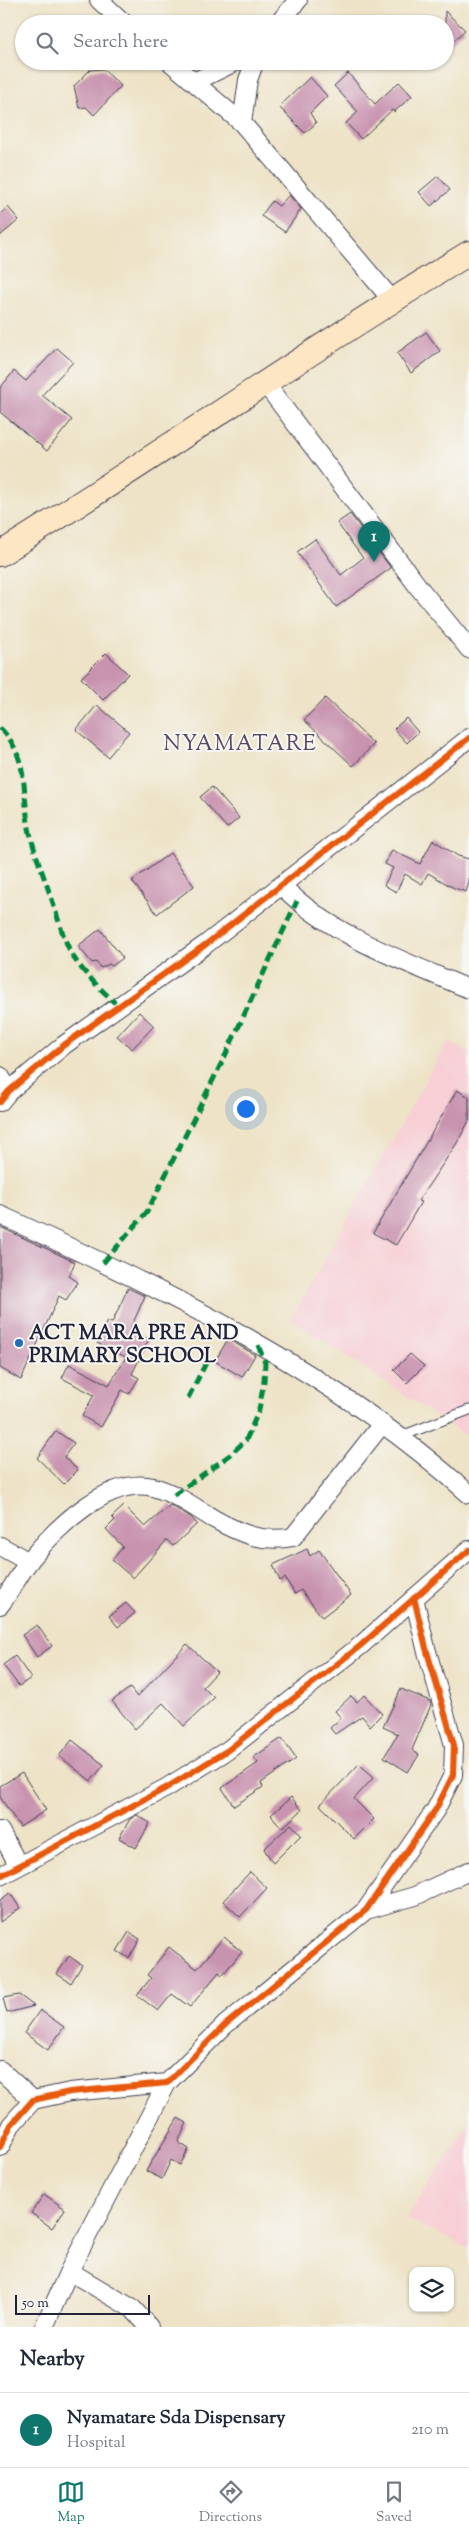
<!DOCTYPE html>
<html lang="en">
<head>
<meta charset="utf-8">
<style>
  :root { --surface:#fff; --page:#f6f6f7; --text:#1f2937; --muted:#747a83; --line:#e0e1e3; --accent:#0f766e }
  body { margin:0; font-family:"Sorts Mill Goudy",serif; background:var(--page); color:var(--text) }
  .controls { position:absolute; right:15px; bottom:15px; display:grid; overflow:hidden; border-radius:10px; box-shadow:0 1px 4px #0004 }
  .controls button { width:45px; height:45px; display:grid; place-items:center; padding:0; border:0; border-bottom:1px solid var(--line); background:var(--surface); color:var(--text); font:25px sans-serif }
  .scale { position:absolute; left:15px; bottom:12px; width:135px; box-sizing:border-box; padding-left:5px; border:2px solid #22223b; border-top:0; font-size:14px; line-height:18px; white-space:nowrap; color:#22223b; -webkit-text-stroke:4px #f6f6f2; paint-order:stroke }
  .you { position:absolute; left:245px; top:1108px; width:18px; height:18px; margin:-12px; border:4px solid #fff; border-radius:50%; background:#1a73e8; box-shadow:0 0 0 8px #1a73e833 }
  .badge { display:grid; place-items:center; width:32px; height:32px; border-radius:50%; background:var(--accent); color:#fff; font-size:16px; font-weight:700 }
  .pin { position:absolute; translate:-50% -41px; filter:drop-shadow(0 1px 2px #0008) }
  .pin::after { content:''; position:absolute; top:26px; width:18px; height:15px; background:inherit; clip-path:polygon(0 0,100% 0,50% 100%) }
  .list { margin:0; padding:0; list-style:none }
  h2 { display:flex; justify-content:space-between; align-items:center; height:65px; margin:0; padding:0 20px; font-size:21px }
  h2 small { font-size:16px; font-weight:400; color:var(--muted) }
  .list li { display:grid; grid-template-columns:32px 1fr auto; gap:15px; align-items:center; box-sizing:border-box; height:75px; padding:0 20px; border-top:1px solid var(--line) }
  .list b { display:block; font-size:19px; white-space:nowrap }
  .list p { margin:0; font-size:16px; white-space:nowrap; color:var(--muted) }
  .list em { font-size:16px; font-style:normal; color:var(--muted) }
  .icon { flex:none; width:28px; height:28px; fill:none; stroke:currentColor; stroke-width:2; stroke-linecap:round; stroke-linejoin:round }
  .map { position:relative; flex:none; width:469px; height:2327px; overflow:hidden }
  .search { position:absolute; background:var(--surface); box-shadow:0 1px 4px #0004; left:15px; right:15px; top:15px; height:55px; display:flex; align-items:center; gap:12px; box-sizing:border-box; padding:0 18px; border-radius:28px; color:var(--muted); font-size:19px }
  .sheet { height:140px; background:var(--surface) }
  nav { display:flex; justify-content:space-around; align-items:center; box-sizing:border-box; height:70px; border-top:1px solid var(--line); background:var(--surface); font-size:14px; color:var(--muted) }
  nav a { display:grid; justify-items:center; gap:2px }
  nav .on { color:var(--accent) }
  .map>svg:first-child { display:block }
  .built { fill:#f7cfd5 }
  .building { fill:#c893af }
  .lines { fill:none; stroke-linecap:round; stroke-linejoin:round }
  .service-casing { stroke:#413f50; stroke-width:11 }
  .minor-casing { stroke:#413f50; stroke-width:20 }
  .secondary-casing { stroke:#413f50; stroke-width:26 }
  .service { stroke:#fff; stroke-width:9 }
  .minor { stroke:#fff; stroke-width:18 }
  .secondary { stroke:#fce6c4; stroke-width:24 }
  .quiet { stroke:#00873e; stroke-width:5; stroke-dasharray:10 5; stroke-linecap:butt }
  .cycleway-casing { stroke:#f6f6f2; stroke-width:9 }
  .cycleway { stroke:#e8590c; stroke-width:6 }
  .poi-dot { fill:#1f6fb2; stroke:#f6f6f2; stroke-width:2 }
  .labels { text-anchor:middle; stroke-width:4; stroke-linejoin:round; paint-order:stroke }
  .poi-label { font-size:20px; font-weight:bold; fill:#22223b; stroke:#f6f6f2; text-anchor:start }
  .quarter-label { font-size:22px; letter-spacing:1px; fill:#5c4a64; stroke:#f6f6f2 }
</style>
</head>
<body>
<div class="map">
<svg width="469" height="2327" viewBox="0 0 469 2327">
  <rect width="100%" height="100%" fill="#f6f6f2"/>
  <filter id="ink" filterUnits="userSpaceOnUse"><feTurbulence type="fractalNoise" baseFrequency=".02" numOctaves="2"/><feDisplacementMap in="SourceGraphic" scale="10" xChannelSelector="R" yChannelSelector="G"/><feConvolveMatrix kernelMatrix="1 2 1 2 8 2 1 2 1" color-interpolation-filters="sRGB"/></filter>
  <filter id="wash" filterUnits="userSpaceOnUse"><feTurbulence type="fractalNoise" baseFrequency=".0096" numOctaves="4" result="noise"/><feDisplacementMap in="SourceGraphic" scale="20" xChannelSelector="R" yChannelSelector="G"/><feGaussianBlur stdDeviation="1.12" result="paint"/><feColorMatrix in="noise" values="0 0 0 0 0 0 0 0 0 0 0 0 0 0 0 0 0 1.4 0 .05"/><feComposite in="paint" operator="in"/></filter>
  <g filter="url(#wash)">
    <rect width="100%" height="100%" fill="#eee3c7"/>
    <path class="built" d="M448,1041l21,12v385l-178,-119z
      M469,2125v124l-63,-31z"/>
    <g id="blocks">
      <path class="building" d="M445,11l20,19 -20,19z
        M103,69l18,17 -27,29 -8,-8 -7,1 -5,-22 16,-16z
        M348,73l27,31 24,-22 13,14 -18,16 -2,-2 -31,29 -15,-16 12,-11 -24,-26z
        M310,77l17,19 -17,17 6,10 -11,10 -26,-26z
        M438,176l12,14 -19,16 -12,-14z
        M289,195l12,14 -16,23 -24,-16 11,-15 7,5z
        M8,207l11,13 -19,16v-22z
        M426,332l14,19 -29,22 -14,-20z
        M57,348l16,14 -31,33 30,25 -25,31 -47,-39v-24l14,-17 12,10z
        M350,514l41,54 -55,39 -39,-55 18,-13 26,36 22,-17 -26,-35z
        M106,653l22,21 -25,26 -22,-22z
        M325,698l49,46 -21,22 -49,-46z
        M97,705l32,27 -21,25 -32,-27z
        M406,718l12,14 -11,11 -13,-14z
        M212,787l27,31 -12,10 -27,-31z
        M433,840l25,16 11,3v23l-3,10 -12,-4 -26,-15 -6,11 -17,-10 -9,18 -12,-7 9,-17 -8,-4 7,-14 28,14z
        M170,853l24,33 -37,28 -25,-33z
        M100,929l23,29 -11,8 -3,-2 -8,4 -5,-6 -4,1 -14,-17z
        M139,1012l15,14 -22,23 -15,-13z
        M457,1090l12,7v24l-12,22 -39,58 3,1 -25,43 -23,-12z
        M0,1227l75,35 -6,14 9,6 -12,18 -7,-4 -38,84 -21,-12z
        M128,1288l17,8 -16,36 20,7 -17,35 7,4 -10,16 -7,-4 -21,37 -19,-11 12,-21 -32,-17 7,-14 40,21 17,-28 -29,-14 10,-22 5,2z
        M228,1339l27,16 -13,22 -27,-16z
        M410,1354l14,12 -17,17 -13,-13z
        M56,1431l18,12 -10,14 14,13 -14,14 -27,-26z
        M170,1505l21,12 6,7 -24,22 -6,-6 -34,38 -21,-18 11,-13 -17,-18 9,-9 -3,-3 12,-11 21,21z
        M307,1549l3,7 9,-6 32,45 -29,22 -21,-27 -6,4 -10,-16 -5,3 -7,-16z
        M126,1603l9,10 -17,14 -9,-11z
        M37,1625l15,21 -15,11 -15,-22z
        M187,1644l30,28 -14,15 11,11 -30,28 -21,-23 -28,26 -23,-28 18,-13 7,9z
        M15,1656l16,22 -12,8 -16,-21z
        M401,1689l29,12 1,4 -19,45 7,5 -11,17 -24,-15 14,-23 -15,-7z
        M364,1695l18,19 -12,12 -8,-10 -27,18 -5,-6 11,-10 -6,-7 16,-15 6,6z
        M282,1738l14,21 -35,24 2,4 -29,19 -12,-18 36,-25 -4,-6z
        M72,1740l32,25 -13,16 -32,-25z
        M359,1764l15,13 -20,22 20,20 -20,20 -34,-34z
        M22,1773l24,37 -26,17 -20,-30v-11z
        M291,1797l11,13 -20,18 -11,-13z
        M137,1815l13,8 -14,25 -17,-10 11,-19z
        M291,1824l10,11 -28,28 -9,-14z
        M250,1872l17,16 -27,29 -17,-16z
        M10,1893l10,15 -20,14v-22z
        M129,1932l11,7 -11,19 -12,-7z
        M224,1937l18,15 -20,23 -3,-3 -29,35 -18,-13 -14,17 -21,-16 14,-17 -4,-3 22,-28 28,22z
        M69,1956l13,9 -11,18 -14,-9z
        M19,1995l15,11 -27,7 -4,-15z
        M40,2010l24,17 -16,23 -24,-17z
        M178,2118l9,5 -9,19 11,7 -9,16 -9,-5 -9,19 -16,-8z
        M44,2194l21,15 -13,19 -21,-15z"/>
    </g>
  </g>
  <g filter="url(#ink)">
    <use href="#blocks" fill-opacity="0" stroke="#413f50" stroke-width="1"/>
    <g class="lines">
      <defs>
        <path id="service" d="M399,1437l70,-27"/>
        <path id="minor" d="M99,0l26,24
          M278,24l20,-24
          M169,61l73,62 150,177
          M194,82l43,-21
          M242,123l6,-43 7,-19
          M265,383l155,206 49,60
          M282,886c48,49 124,76 187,103
          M0,1076l9,15
          M0,1102l9,-11 55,-46 141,-100 264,-207
          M0,1215c165,75 333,156 469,279
          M0,1546l29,16
          M0,1605c11,-14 19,-31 30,-45 25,-31 78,-84 123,-73 22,6 41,20 61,32 27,15 48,24 79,18l89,-113
          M0,1831l19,35
          M0,1876l166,-88 62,-38 132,-104 109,-96
          M366,1910l49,-14 54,-25
          M0,2070l33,30
          M0,2147l11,-22 22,-25 37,-8 97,-9 58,-58 141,-115 70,-101 17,-34 1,-30 -28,-97 -12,-50
          M69,2271l64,38 16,18
          M44,2327l25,-56 98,-188"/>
        <path id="secondary" d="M0,554c158,-98 310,-204 469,-301"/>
      </defs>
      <use href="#service" class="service-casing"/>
      <use href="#minor" class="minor-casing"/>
      <use href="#secondary" class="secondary-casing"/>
      <use href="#service" class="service"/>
      <use href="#minor" class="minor"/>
      <use href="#secondary" class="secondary"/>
      <path class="quiet" d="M0,728c29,28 22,64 29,100 5,24 14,46 22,69 7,20 12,43 23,61 12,18 29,33 44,48
        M103,1263l44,-51 79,-158 71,-153
        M188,1398l19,-37
        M174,1495l56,-40 16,-15 13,-30 5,-29 1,-19 -8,-19"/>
      <defs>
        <path id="cycleway" d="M0,1102l9,-11 55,-46 141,-100 264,-207
          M0,1876l166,-88 62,-38 132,-104 109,-96
          M0,2147l11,-22 22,-25 37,-8 97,-9 58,-58 141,-115 70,-101 17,-34 1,-30 -28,-97 -12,-50"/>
      </defs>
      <use href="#cycleway" class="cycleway-casing"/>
      <use href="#cycleway" class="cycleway"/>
    </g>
  </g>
  <circle class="poi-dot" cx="19" cy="1343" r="5"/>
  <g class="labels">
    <g class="poi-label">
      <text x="29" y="1339">ACT MARA PRE AND<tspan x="29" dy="23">PRIMARY SCHOOL</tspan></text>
    </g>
    <g class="quarter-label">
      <text x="240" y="750">NYAMATARE</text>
    </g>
  </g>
</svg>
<div class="controls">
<button><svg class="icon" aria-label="layers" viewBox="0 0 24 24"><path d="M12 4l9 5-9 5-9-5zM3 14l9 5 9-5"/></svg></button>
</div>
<div class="scale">50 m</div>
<div class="you"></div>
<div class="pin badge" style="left:374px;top:562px">1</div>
<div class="search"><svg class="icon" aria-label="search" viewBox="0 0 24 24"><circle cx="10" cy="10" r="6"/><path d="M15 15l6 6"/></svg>Search here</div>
</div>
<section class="sheet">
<h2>Nearby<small></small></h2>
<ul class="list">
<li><span class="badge">1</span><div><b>Nyamatare Sda Dispensary</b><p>Hospital</p></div><em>210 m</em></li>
</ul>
</section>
<nav>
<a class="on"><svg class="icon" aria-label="map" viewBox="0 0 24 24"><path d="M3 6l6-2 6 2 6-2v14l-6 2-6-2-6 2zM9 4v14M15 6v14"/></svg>Map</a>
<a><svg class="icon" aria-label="directions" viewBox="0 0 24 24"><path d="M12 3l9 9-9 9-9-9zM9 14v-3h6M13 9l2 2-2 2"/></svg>Directions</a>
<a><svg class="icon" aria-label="saved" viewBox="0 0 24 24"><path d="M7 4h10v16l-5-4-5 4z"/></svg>Saved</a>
</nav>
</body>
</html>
